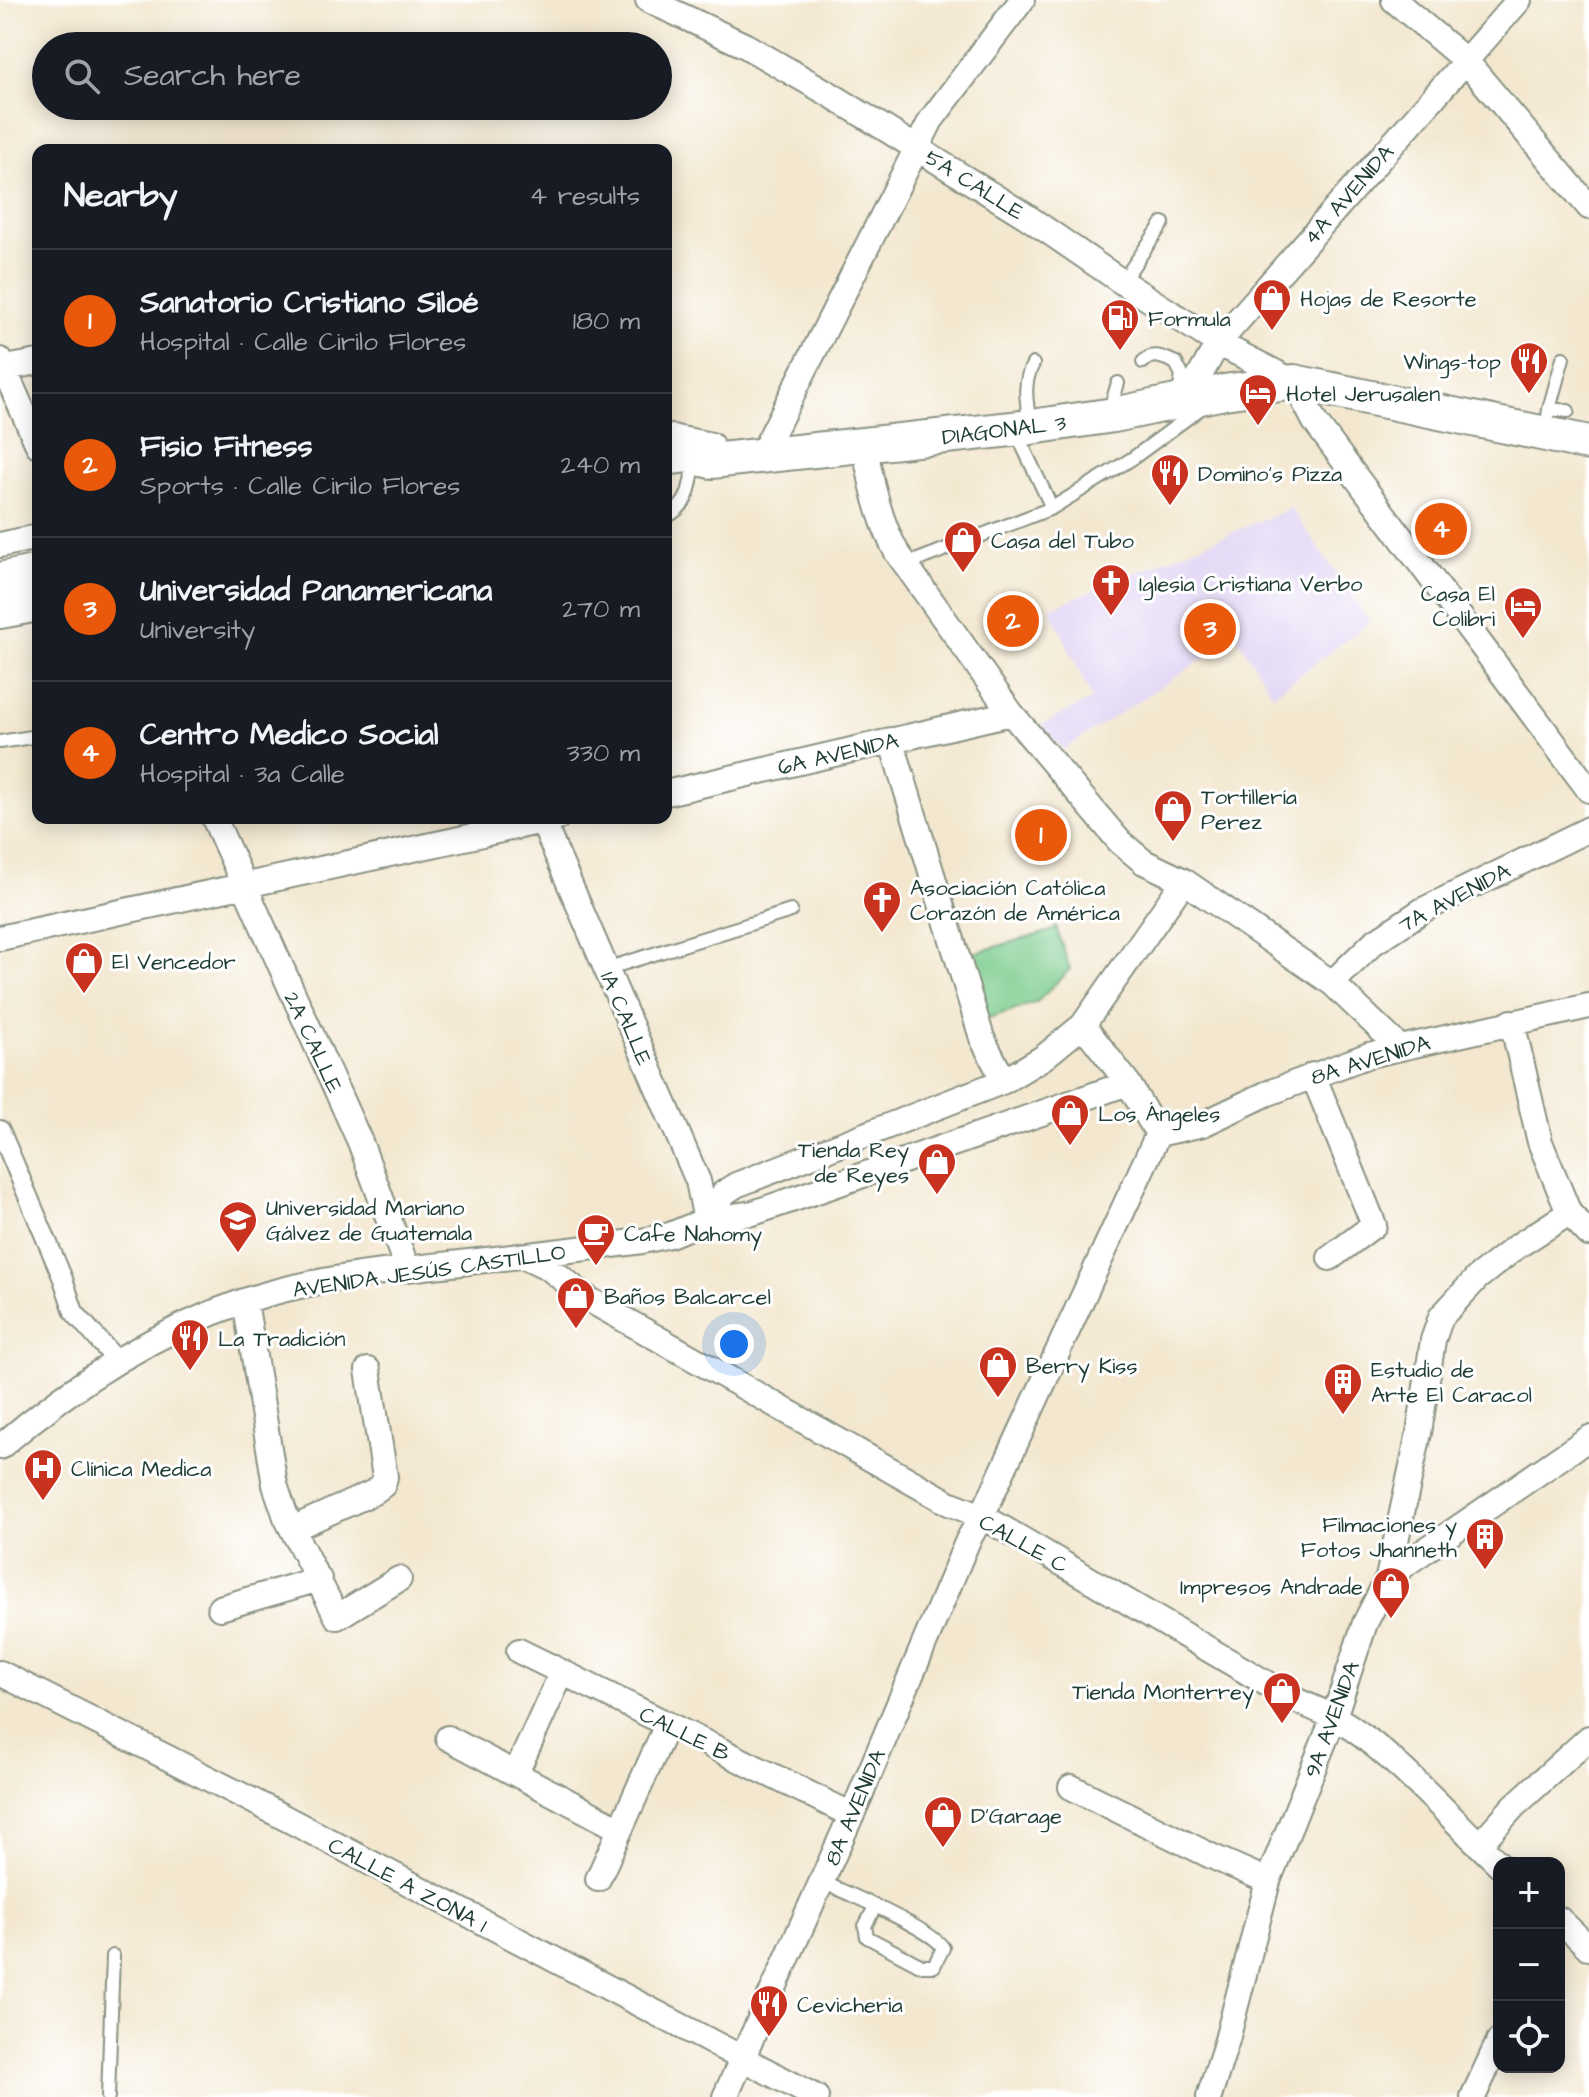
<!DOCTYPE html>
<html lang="en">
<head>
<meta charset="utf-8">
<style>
  :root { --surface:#171b24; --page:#20242c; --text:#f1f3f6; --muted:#9ea1a6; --line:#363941; --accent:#ea580c }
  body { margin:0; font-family:"Architects Daughter",sans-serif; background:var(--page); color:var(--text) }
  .controls { position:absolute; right:24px; bottom:24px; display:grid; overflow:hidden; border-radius:16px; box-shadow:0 4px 20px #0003 }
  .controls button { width:72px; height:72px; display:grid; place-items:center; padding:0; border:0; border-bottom:2px solid var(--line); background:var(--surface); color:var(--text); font:40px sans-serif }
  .you { position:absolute; left:734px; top:1344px; width:28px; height:28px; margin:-20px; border:6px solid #fff; border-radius:50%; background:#1a73e8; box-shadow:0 0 0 12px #1a73e833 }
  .badge { display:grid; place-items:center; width:52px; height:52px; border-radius:50%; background:var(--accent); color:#fff; font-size:26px; font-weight:700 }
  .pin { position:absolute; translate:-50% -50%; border:4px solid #fff; box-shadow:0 2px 8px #0006 }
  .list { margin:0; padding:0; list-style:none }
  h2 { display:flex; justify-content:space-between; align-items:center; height:104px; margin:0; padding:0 32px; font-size:34px }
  h2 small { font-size:26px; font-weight:400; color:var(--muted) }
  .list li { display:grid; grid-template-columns:52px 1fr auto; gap:24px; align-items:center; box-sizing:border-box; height:144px; padding:0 32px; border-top:2px solid var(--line) }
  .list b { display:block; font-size:30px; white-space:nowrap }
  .list p { margin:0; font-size:26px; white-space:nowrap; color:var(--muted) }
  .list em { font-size:26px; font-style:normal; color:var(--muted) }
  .icon { flex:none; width:44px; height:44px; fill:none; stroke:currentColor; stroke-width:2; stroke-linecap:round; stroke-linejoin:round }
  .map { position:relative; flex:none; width:1589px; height:2097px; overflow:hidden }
  .search { position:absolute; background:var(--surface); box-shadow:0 4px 20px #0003; left:32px; top:32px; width:640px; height:88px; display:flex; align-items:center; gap:20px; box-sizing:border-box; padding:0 28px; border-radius:44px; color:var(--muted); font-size:30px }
  .panel { position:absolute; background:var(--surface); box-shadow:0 4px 20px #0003; left:32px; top:144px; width:640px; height:680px; border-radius:16px }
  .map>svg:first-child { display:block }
  .built { fill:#e0d4f4 }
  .green { fill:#7bcc8e; stroke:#4d8461; stroke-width:2 }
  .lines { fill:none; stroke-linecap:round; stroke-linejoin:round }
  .service-casing { stroke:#899282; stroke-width:16 }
  .pedestrian-casing { stroke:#899282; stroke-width:22 }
  .minor-casing { stroke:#899282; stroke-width:28 }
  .secondary-casing { stroke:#899282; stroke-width:38 }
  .service { stroke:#fff; stroke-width:12 }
  .pedestrian { stroke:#fff; stroke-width:18 }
  .minor { stroke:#fff; stroke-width:24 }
  .secondary { stroke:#fff; stroke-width:34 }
  .labels { text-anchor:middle; stroke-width:6; stroke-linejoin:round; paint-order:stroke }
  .street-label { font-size:22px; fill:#1f3d34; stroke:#fff }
  .poi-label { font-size:22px; fill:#1f3d34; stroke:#fff; text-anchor:start }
</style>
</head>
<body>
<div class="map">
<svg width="1589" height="2097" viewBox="0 0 1589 2097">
  <rect width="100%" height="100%" fill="#fff"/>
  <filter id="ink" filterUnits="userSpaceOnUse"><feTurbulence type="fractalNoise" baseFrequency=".0125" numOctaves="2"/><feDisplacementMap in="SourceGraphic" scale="16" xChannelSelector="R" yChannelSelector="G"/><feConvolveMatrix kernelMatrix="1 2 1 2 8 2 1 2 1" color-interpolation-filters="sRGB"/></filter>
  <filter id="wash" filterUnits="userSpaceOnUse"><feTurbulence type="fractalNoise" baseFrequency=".006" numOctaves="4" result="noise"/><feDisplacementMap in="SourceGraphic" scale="32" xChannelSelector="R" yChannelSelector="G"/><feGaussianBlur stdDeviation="1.8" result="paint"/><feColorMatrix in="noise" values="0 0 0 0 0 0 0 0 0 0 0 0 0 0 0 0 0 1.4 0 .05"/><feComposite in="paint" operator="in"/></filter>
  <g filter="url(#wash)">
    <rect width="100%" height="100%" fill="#f3e7cf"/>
    <path class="built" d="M1291,508l79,114 -97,73 -36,-58 -174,113 -22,-25 51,-26 -42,-91z"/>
    <path class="green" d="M1056,927l14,42 -33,33 -51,17 -19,-64 84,-24z"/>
  </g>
  <g filter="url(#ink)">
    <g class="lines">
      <defs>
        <path id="service" d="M1122,282l41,-59
          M1143,362c10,-11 21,-4 33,1l6,12 -4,24
          M1549,409l14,-51
          M1114,414l-1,-15 5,-16
          M1548,417l1,-8 19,2
          M1030,424c-3,-21 -8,-40 3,-60
          M1016,432l36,76
          M666,517c19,-10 23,-22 26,-42
          M905,565l147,-57 81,-50 68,-50
          M0,742l38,-6
          M606,969l185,-58
          M822,1882c21,9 113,49 121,66l-9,18h-12l-55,-29 -2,-11 10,-19
          M108,2097l5,-141"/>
        <path id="pedestrian" d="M0,1130l63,149 11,33 43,49"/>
        <path id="minor" d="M648,0l98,46 85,49 195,121 96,66 96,61 76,39 21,40 274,368
          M1394,0l72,61 123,146
          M0,360l38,85
          M0,369l38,-7
          M1194,398l4,-19 20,-36 301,-343
          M666,436l45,9
          M865,445c5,35 14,74 31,106l115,162 109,129 24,20 40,19 148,102 67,64
          M751,453l10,3 170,-336 91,-120
          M0,545l38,-8
          M891,740l91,298 22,43
          M666,793l345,-80
          M214,818l146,324 47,126
          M541,818l157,363 8,39
          M0,938l557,-120
          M1332,983l41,-40 50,-33 166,-81
          M1512,1022l28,120 29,71 20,21
          M1083,1025l45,58 30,51
          M1313,1075l61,150 -44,33
          M1158,1134l45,-10 63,-30 103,-39 220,-49
          M706,1220l18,-27 12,-8 268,-104 40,-24 39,-32 101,-144
          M524,1256l25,12 39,31 361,204 33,13 311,183c19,9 38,15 56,27 55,38 101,92 150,138
          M245,1301l30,184 11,32 51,100 62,-38
          M0,1447c72,-62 154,-115 244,-146 69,-23 145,-30 216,-38 61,-7 121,-14 182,-22l28,-6 36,-15 47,-7 41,-14 334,-116
          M292,1529l80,-36 11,-8 2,-8 -17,-107
          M1388,1578l31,-145 14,-93 8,-23 36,-39 39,-31 53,-34
          M220,1608l99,-29
          M519,1651l333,164
          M0,1673l253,128 563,296
          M448,1738l172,91
          M516,1773l46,-101
          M1071,1787l140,69 57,25
          M1479,1845l35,-39 75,-68
          M598,1879l69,-154
          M1559,1919l30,29
          M725,2097l135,-301 108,-256 14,-24 176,-382
          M1209,2097l18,-57 41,-159 66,-164 31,-94 23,-45 19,-15 182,-125
          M1473,2097l26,-56"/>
        <path id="secondary" d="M666,458l21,-3 24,6 320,-34 83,-12 110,-23 70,-10 295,61
          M0,580l38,-8
          M0,611l38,-7"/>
      </defs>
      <use href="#service" class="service-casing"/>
      <use href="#pedestrian" class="pedestrian-casing"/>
      <use href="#minor" class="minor-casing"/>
      <use href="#secondary" class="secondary-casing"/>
      <use href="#service" class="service"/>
      <use href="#pedestrian" class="pedestrian"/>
      <use href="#minor" class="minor"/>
      <use href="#secondary" class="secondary"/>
    </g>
  </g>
  <defs>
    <symbol id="shop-pin" viewBox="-11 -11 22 30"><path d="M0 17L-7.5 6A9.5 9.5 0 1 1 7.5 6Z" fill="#c8321e" stroke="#fff"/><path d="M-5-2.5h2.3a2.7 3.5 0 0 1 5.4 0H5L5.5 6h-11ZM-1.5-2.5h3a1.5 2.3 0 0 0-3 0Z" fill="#fff"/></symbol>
    <symbol id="fuel-pin" viewBox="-11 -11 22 30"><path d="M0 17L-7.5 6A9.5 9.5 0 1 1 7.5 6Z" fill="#c8321e" stroke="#fff"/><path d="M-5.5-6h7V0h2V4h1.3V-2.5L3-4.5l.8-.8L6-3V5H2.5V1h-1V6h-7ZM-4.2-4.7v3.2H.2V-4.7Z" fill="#fff"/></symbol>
    <symbol id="restaurant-pin" viewBox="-11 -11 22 30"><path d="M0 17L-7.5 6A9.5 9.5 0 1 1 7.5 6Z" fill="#c8321e" stroke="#fff"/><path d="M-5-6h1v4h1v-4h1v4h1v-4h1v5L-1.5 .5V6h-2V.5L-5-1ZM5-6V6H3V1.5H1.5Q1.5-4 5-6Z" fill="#fff"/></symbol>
    <symbol id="hotel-pin" viewBox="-11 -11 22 30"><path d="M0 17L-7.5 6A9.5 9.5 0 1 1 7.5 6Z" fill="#c8321e" stroke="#fff"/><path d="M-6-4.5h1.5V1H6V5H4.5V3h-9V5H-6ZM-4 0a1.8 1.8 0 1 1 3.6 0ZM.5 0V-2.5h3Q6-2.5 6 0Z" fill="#fff"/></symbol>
    <symbol id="church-pin" viewBox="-11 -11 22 30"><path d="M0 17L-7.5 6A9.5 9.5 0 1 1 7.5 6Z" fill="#c8321e" stroke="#fff"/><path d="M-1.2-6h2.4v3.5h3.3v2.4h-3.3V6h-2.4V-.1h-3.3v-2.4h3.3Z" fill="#fff"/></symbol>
    <symbol id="university-pin" viewBox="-11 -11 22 30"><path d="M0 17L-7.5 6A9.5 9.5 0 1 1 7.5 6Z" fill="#c8321e" stroke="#fff"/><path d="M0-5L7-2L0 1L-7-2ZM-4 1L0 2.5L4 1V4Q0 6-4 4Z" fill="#fff"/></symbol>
    <symbol id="cafe-pin" viewBox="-11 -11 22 30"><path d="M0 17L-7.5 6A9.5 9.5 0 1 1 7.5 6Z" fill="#c8321e" stroke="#fff"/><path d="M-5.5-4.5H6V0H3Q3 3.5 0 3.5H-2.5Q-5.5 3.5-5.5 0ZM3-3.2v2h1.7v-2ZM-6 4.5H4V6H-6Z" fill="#fff"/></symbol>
    <symbol id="building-pin" viewBox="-11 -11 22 30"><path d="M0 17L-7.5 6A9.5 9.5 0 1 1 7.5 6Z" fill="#c8321e" stroke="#fff"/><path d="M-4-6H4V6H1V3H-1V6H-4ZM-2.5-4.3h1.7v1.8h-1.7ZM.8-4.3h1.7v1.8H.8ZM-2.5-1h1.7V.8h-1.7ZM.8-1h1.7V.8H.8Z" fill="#fff"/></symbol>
    <symbol id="hospital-pin" viewBox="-11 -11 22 30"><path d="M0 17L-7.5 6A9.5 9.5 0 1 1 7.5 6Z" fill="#c8321e" stroke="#fff"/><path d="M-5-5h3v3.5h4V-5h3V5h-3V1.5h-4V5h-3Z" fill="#fff"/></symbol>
  </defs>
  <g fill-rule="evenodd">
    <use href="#shop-pin" x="1250" y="276" width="44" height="60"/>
    <use href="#fuel-pin" x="1098" y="296" width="44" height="60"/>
    <use href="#restaurant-pin" x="1507" y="339" width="44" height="60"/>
    <use href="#hotel-pin" x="1236" y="371" width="44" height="60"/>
    <use href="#restaurant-pin" x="1148" y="451" width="44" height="60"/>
    <use href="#shop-pin" x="941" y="518" width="44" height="60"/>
    <use href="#church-pin" x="1089" y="561" width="44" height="60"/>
    <use href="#hotel-pin" x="1501" y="584" width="44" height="60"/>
    <use href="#shop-pin" x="1151" y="787" width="44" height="60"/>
    <use href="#church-pin" x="860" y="878" width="44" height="60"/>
    <use href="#shop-pin" x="62" y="939" width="44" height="60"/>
    <use href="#shop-pin" x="1048" y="1091" width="44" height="60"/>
    <use href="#shop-pin" x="915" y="1140" width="44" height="60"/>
    <use href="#university-pin" x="216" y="1198" width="44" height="60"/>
    <use href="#cafe-pin" x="574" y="1211" width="44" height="60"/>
    <use href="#shop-pin" x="554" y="1274" width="44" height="60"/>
    <use href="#restaurant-pin" x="168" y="1316" width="44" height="60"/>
    <use href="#shop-pin" x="976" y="1343" width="44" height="60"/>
    <use href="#building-pin" x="1321" y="1360" width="44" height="60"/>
    <use href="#hospital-pin" x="21" y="1446" width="44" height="60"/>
    <use href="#building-pin" x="1463" y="1515" width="44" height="60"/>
    <use href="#shop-pin" x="1369" y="1564" width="44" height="60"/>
    <use href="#shop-pin" x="1260" y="1669" width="44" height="60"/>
    <use href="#shop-pin" x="921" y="1793" width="44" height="60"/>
    <use href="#restaurant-pin" x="747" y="1982" width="44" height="60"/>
  </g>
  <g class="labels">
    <g class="street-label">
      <text transform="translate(975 184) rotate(32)" y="8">5A CALLE</text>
      <text transform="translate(1348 194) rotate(-49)" y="8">4A AVENIDA</text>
      <text transform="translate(1004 429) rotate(-7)" y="8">DIAGONAL 3</text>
      <text transform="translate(838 753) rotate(-13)" y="8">6A AVENIDA</text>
      <text transform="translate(1454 897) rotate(-28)" y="8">7A AVENIDA</text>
      <text transform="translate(627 1018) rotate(67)" y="8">1A CALLE</text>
      <text transform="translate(314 1042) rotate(65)" y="8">2A CALLE</text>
      <text transform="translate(1370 1059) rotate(-17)" y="8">8A AVENIDA</text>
      <text transform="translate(429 1270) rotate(-8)" y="8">AVENIDA JESÚS CASTILLO</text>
      <text transform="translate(1024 1543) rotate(29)" y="8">CALLE C</text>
      <text transform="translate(1331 1719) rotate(-70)" y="8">9A AVENIDA</text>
      <text transform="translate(685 1733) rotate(26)" y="8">CALLE B</text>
      <text transform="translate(854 1807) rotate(-67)" y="8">8A AVENIDA</text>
      <text transform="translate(408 1884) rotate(28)" y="8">CALLE A ZONA 1</text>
    </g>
    <g class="poi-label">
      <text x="1300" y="306">Hojas de Resorte</text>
      <text x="1148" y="326">Formula</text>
      <text x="1501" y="369" text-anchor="end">Wings-top</text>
      <text x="1286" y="401">Hotel Jerusalen</text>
      <text x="1198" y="481">Domino's Pizza</text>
      <text x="991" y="548">Casa del Tubo</text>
      <text x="1139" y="591">Iglesia Cristiana Verbo</text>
      <text x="1495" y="601" text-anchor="end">Casa El<tspan x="1495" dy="25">Colibri</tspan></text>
      <text x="1201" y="804">Tortillería<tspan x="1201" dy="25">Perez</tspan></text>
      <text x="910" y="895">Asociación Católica<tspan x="910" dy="25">Corazón de América</tspan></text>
      <text x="112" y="969">El Vencedor</text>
      <text x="1098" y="1121">Los Ángeles</text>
      <text x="909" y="1157" text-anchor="end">Tienda Rey<tspan x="909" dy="25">de Reyes</tspan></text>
      <text x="266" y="1215">Universidad Mariano<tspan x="266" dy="25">Gálvez de Guatemala</tspan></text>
      <text x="624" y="1241">Cafe Nahomy</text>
      <text x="604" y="1304">Baños Balcarcel</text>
      <text x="218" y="1346">La Tradición</text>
      <text x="1026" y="1373">Berry Kiss</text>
      <text x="1371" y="1377">Estudio de<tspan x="1371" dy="25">Arte El Caracol</tspan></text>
      <text x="71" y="1476">Clínica Medica</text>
      <text x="1457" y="1532" text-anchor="end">Filmaciones y<tspan x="1457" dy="25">Fotos Jhanneth</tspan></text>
      <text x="1363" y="1594" text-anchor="end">Impresos Andrade</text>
      <text x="1254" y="1699" text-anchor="end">Tienda Monterrey</text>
      <text x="971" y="1823">D'Garage</text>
      <text x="797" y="2012">Cevicheria</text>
    </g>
  </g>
</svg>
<div class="controls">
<button>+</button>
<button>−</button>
<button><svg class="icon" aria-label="locate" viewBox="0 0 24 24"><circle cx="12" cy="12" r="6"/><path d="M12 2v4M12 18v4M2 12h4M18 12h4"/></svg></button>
</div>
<div class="you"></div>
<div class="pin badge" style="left:1041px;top:835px">1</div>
<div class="pin badge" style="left:1013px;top:621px">2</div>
<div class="pin badge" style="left:1210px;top:629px">3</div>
<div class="pin badge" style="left:1441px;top:529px">4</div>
<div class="search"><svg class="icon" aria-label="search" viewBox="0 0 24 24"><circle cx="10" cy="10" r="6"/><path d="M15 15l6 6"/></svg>Search here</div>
<section class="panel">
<h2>Nearby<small>4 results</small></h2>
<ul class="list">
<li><span class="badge">1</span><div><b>Sanatorio Cristiano Siloé</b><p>Hospital · Calle Cirilo Flores</p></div><em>180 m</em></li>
<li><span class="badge">2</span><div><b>Fisio Fitness</b><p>Sports · Calle Cirilo Flores</p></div><em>240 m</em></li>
<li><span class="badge">3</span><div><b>Universidad Panamericana</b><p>University</p></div><em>270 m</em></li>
<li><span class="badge">4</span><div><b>Centro Medico Social</b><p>Hospital · 3a Calle</p></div><em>330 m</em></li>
</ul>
</section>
</div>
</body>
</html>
